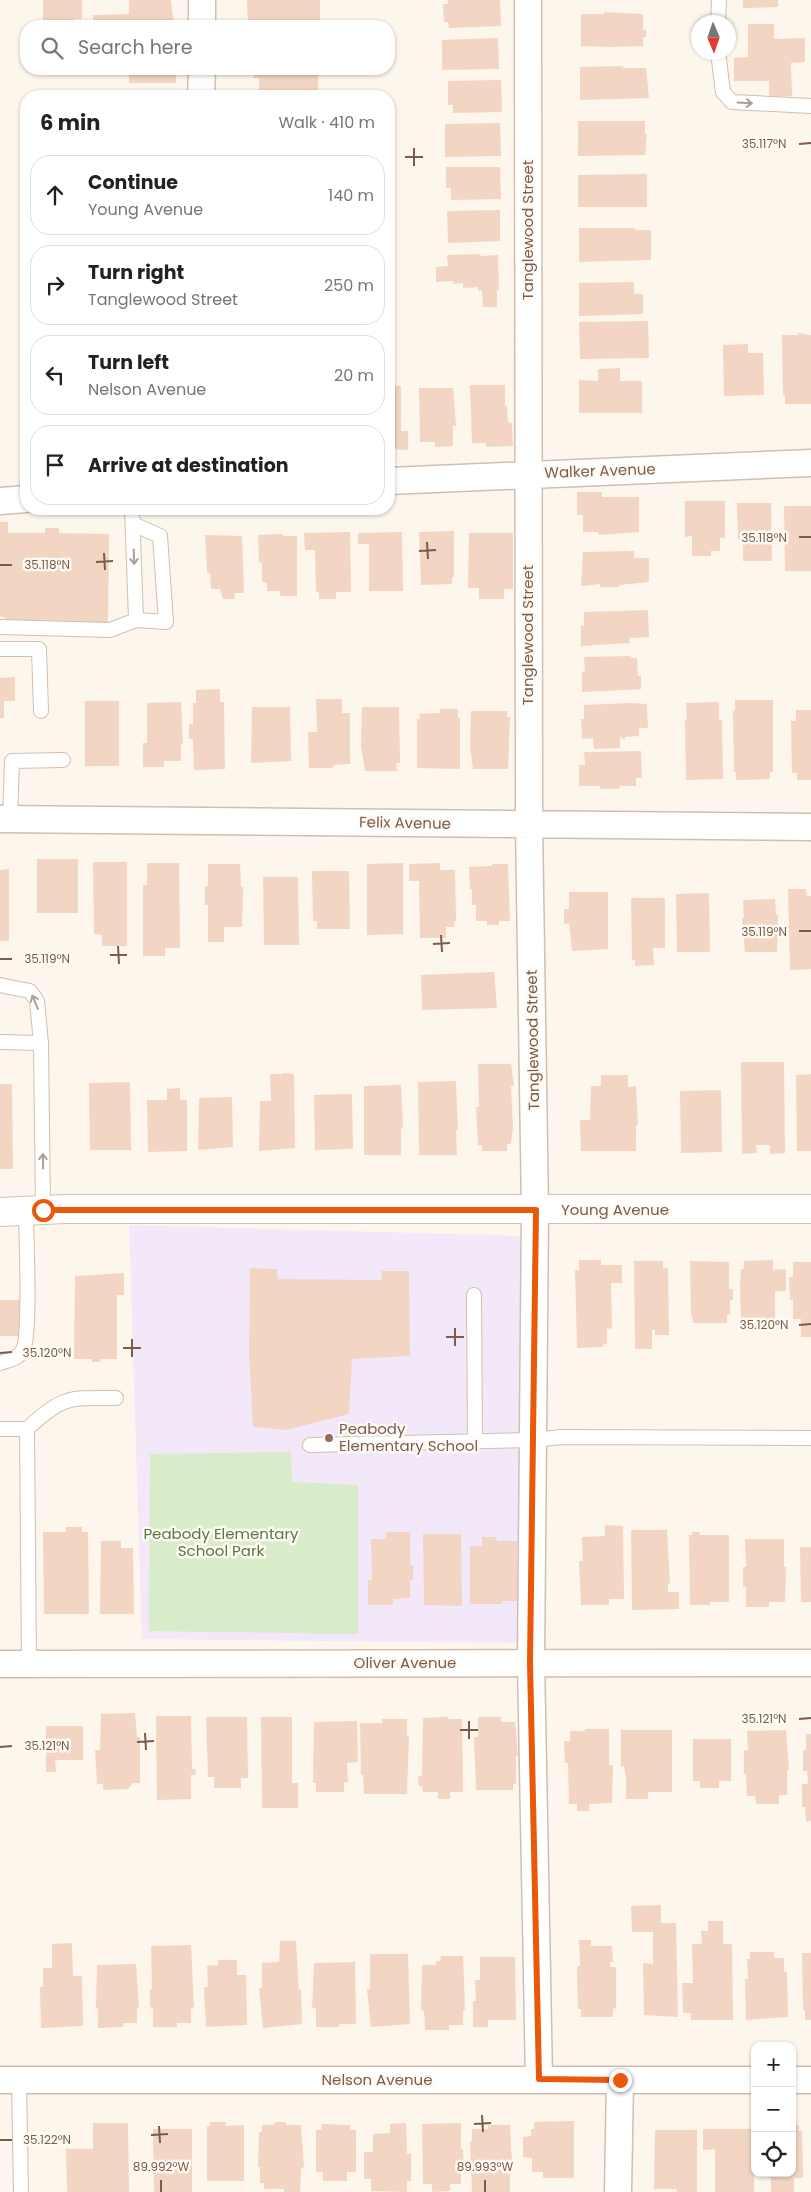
<!DOCTYPE html>
<html lang="en">
<head>
<meta charset="utf-8">
<style>
  :root { --surface:#fff; --page:#f6f6f6; --text:#222; --muted:#767676; --line:#e0e0e0 }
  body { margin:0; font-family:Poppins,sans-serif; background:var(--page); color:var(--text) }
  .controls { position:absolute; right:15px; bottom:15px; display:grid; overflow:hidden; border-radius:10px; box-shadow:0 1px 4px #0004 }
  .controls button { width:45px; height:45px; display:grid; place-items:center; padding:0; border:0; border-bottom:1px solid var(--line); background:var(--surface); color:var(--text); font:25px sans-serif }
  .compass { position:absolute; left:691px; top:15px; width:45px; height:45px; border-radius:50%; background:var(--surface); box-shadow:0 1px 4px #0004; rotate:178deg }
  .stop { position:absolute; width:15px; height:15px; margin:-11px; border:4px solid #ea580c; border-radius:50%; background:#fff }
  .stop.end { background:#ea580c; border-color:#fff; box-shadow:0 1px 5px #0008 }
  .list { margin:0; padding:0; list-style:none }
  h2 { display:flex; justify-content:space-between; align-items:center; height:65px; margin:0; padding:0 20px; font-size:21px }
  h2 small { font-size:16px; font-weight:400; color:var(--muted) }
  .list li { display:grid; grid-template-columns:32px 1fr auto; gap:15px; align-items:center; box-sizing:border-box; height:80px; margin:0 10px 10px; padding:0 10px; border:1px solid var(--line); border-radius:20px }
  .list b { display:block; font-size:19px; white-space:nowrap }
  .list p { margin:0; font-size:16px; white-space:nowrap; color:var(--muted) }
  .list em { font-size:16px; font-style:normal; color:var(--muted) }
  .icon { flex:none; width:28px; height:28px; fill:none; stroke:currentColor; stroke-width:2; stroke-linecap:round; stroke-linejoin:round }
  .map { position:relative; flex:none; width:811px; height:2192px; overflow:hidden }
  .search { position:absolute; background:var(--surface); box-shadow:0 1px 4px #0004; left:20px; top:20px; width:375px; height:55px; display:flex; align-items:center; gap:12px; box-sizing:border-box; padding:0 18px; border-radius:20px; color:var(--muted); font-size:19px }
  .panel { position:absolute; background:var(--surface); box-shadow:0 1px 4px #0004; left:20px; top:90px; width:375px; height:425px; border-radius:20px }
  .map>svg:first-child { display:block }
  .education { fill:#f3e8fa }
  .green { fill:#d8ecc9 }
  .building { fill:#f3d5c3 }
  .lines { fill:none; stroke-linecap:round; stroke-linejoin:round }
  .lane-casing { stroke:#d1beb0; stroke-width:16 }
  .street-casing { stroke:#d1beb0; stroke-width:29 }
  .secondary-casing { stroke:#d6c0b0; stroke-width:30 }
  .lane { stroke:#fff; stroke-width:14 }
  .street { stroke:#fff; stroke-width:26 }
  .secondary { stroke:#fff; stroke-width:28 }
  .oneway { stroke:#af9d94 }
  .route { stroke:#ea580c; stroke-width:6 }
  .ticks { fill:none; stroke:#7a5c4d; stroke-width:2 }
  .education-dot { fill:#8d6e63; stroke:#fffaf3; stroke-width:2 }
  .labels { text-anchor:middle; stroke-width:5; stroke-linejoin:round; paint-order:stroke }
  .street-label { font-size:15px; fill:#7a5c4d; stroke:#fffaf3 }
  .education-label { font-size:15px; fill:#785e54; stroke:#fffaf3; text-anchor:start }
  .park-label { font-size:15px; fill:#537a41; stroke:#fffaf3 }
  .ticks-label { font-size:12px; text-anchor:middle; fill:#7a5c4d; stroke:#fffaf3; stroke-width:5; stroke-linejoin:round; paint-order:stroke }
</style>
</head>
<body>
<div class="map">
<svg width="811" height="2192" viewBox="0 0 811 2192">
  <rect width="100%" height="100%" fill="#fdf6ec"/>
  <path class="education" d="M129,1225l396,11 -4,407 -379,-4z"/>
  <path class="green" d="M291,1452l1,30 66,3v149l-209,-3 1,-177z"/>
  <path class="building" d="M43,0h39v19h-8v7h-31z
    M129,0h42l3,26h-81v-11l36,-1z
    M247,0h73v26h-72z
    M448,0h52l1,26 -52,2 -1,-6h-4l-1,-18h5z
    M743,0h35v7l-35,1z
    M604,12l39,2v16h3v7h-3v9l-32,1 -30,-1v-32h23z
    M748,24h26v15l31,-1v24l-14,1 1,33 -23,1v-16h-35v-23l14,-1z
    M498,38l1,31 -57,1v-30z
    M623,66v2h23l3,30 -69,2v-33z
    M129,69h47v14h-47z
    M254,69h64v23l-59,3v-17h-5z
    M501,80l1,32 -49,1v-8h-5v-24z
    M578,121h67v13h2l-2,21 -67,1z
    M500,123l1,33 -56,1v-33z
    M446,167h54l1,32 -50,1v-12h-5z
    M647,174v33h-69v-32z
    M500,210v31l-52,2 -1,-32z
    M579,228h56v2h16v30l-72,2z
    M480,254v2l18,-1 1,35h-2v17h-14l-1,-16h-4v-4l-15,1v-5l-10,1v-3l-17,1v-15l12,-1 -1,-11z
    M634,282v12h9v20l-64,2v-33z
    M648,321l1,37 -69,1 -1,-37z
    M798,333l13,2v69h-26v-9h-2l-1,-60h16z
    M748,344v9h15l1,42 -40,1 -1,-51z
    M620,368v13h22v32h-63v-33l19,1v-12z
    M389,372h3v14h9v45h7v19l-19,-1z
    M470,385h35v21h2l1,16 4,1 1,23 -27,1v-4h-14z
    M419,388h34l3,38h-3v20l-18,1v-5h-15z
    M577,492h25v5h37v35l-40,3 -1,-3h-15v-17h-6z
    M685,501h40v37h-5v13h-9v5h-19v-20l-7,1z
    M737,503h34l1,58h-29v-21h-5z
    M784,506h27v65h-26z
    M0,522h8v11h37v-5h14v5l50,1 -1,89h-103l1,-4 -6,-3z
    M454,531v46h-2v7l-31,1 -2,-53z
    M350,532l1,60h-15v7h-17v-7h-3l-1,-42h-10l-1,-17z
    M402,532l1,59h-34v-47h-11v-11z
    M469,533h44v56h-9v10h-25v-11h-11z
    M283,534v2h14v60h-17v-5h-13v-8l-5,-1v-20l-3,1 -1,-28z
    M205,535l37,1 2,57h-10l1,6h-12l-3,-10h-9l-1,-16h-3z
    M634,551v7h15v24l-30,3v2h-19v-3l-19,2 2,-34z
    M648,610l1,27 -20,1 1,5 -49,3v-20h3v-14z
    M631,656v2h6l1,18h3v13l-59,3v-20h3l-1,-15z
    M15,677v24h-11v17h-4v-40z
    M220,689v13h4l1,67 -31,1 -1,-31h-4v-15h4v-21h3v-13z
    M316,699h26v14h8v51l-17,1v3h-24l-1,-36h9z
    M735,700h38v72h-3v7l-34,1v-8h-2l-1,-61 2,-1z
    M85,701h34v65h-34z
    M181,702l2,42 -2,-1v18h-17v6h-21v-24h4v-40z
    M719,702v18h3l1,59 -37,1 -1,-60h2l-1,-17z
    M631,703l16,1 1,24h-9v8l-14,1v3l-5,-3v11l-26,1 -1,-11 -11,1 -1,-20h3v-14z
    M252,707h38l1,54 -40,2z
    M362,707h37l1,56h-4l1,8h-32l-4,-25z
    M440,709h18v9h2v51l-43,-1v-49h3l-1,-5 21,-1z
    M796,710h15v70h-14v-7h-5l-1,-52h5z
    M471,711h36v6h3l-2,52h-35l-3,-22z
    M641,751l1,27h-6v8h-16l-1,3h-19v-3h-21v-21h6l-1,-13z
    M37,859h41v54h-41z
    M93,862h34v84h-25v-11l-8,-1z
    M147,863h32l1,85h-15v8h-22v-71h4z
    M403,863v71l-36,1v-71z
    M440,863v7h15l1,51h-1l-1,6h-8v11h-26l-1,-57h-10v-17z
    M208,864h32l1,23h2l-1,40h-18v15h-16v-37h-3v-19h3z
    M492,864h16l2,57h-11v4h-12v-4h-11v-16h-4v-16h-2l-1,-22 23,-1z
    M9,869v72h-9v-71z
    M312,871h37l1,58h-33v-8h-4z
    M263,877h35l1,68h-35z
    M788,889h18l1,7h4v73l-21,1z
    M569,892h39v57l-36,2 -3,-28 -5,1v-15h5z
    M709,893l1,59h-33l-1,-58z
    M631,898h34v50h-12l1,17 -19,1v-6h-3z
    M775,899l1,16h2l-1,37h-32l-3,-34h2l-1,-18z
    M494,972l3,36 -75,2 -1,-35z
    M741,1062h43l1,91 -15,1v-9h-14l1,8 -15,1z
    M478,1064h33l3,22h-3l2,41 -2,17h-4v7h-25v-6h-4l-2,-38h3z
    M283,1073l11,1 1,74 -36,3 1,-50h11l-1,-27h13z
    M811,1074v77h-14l-1,-76z
    M601,1075h27v12l8,-1 2,39h-2v26h-55l-1,-31h10l1,-34h10z
    M456,1081l2,49h-2l1,25h-38l-1,-73z
    M130,1082l1,68h-41l-1,-67z
    M0,1084h12l1,85h-13z
    M401,1085l2,43h-2v27h-37v-69z
    M180,1088v12h7v51l-39,1 -1,-52h20v-11z
    M721,1090l1,62 -41,1 -1,-62z
    M352,1094l1,55 -38,1 -1,-55z
    M232,1097l1,50 -35,3 1,-52z
    M579,1260h22v5h21v18h-11l1,46 -5,-1v16h-4v3l-26,1 -2,-78h4z
    M773,1260v10l13,-1v22h-11v32l-34,1 -1,-40 1,-15h3v-8z
    M634,1261h29v7h5l1,67h-14v-5h-3v19h-17z
    M690,1261l39,1v27h4v11h-3v15l-3,-1v9h-34l-1,-8h-1z
    M793,1262h18v75h-10v-18h-8v-19h-3l-1,-23h4z
    M250,1268l27,1 1,10 104,1 -1,-9h28l1,85 -58,3 -3,55 -63,16 -33,-3 -4,-73z
    M124,1273v22h-7v64h-16l-1,3h-8v-3h-18l1,-83z
    M0,1300h21l1,36h-22z
    M605,1525l18,1 1,73h-15v6h-28l-2,-44h4l-1,-24 23,-1z
    M66,1527h16v5h6l1,82h-45l-1,-82h23z
    M631,1530h36l3,54h-2v8h11v17l-47,1z
    M386,1532h24v33h3v15h-3v18l-17,1v6h-25v-25h4l-1,-41h15z
    M692,1532h7l1,3h29v67h-19v3h-20l-1,-70h3z
    M423,1534h38l1,72 -38,-1z
    M482,1537h14l1,4h20v60h-15v3h-32v-58h12z
    M745,1539h39v28h2l-1,35h-16v5h-23v-20h-3v-20h3z
    M101,1541h20v7h12l1,66h-34z
    M800,1547h11v55h-10z
    M135,1713l2,24h3v46h-7l-5,6 -25,1v-6h-6l-2,-34h5l1,-36z
    M156,1716h35l1,53h4l-1,6h-4v24l-34,1z
    M206,1717h41l1,61h-7v10h-27v-11h-6z
    M261,1717h31v66h6v25h-36z
    M448,1717v2h14l1,73h-13v7h-12v-7h-15l-1,-6h-3l-1,-10h4l1,-58z
    M478,1717h23v5h14l3,34h-2v28h-3v6h-37l-2,-53h4z
    M382,1719h25v17h2l-2,58h-43l-1,-19h-2l-1,-52h22z
    M357,1721l1,41 -11,1 1,19h-4v10h-28v-9h-3l1,-61z
    M46,1726h37v34h-28l1,12h-10z
    M585,1729h24v36h4l-1,38 -23,1v7h-12v-7h-8l-1,-41h-3l-1,-22h6v-10h15z
    M621,1730h51v62h-24v7h-22v-22l-2,-11h-3z
    M786,1730l3,40h-2v25h-8v9h-23l-1,-8h-8l-1,-22h-2v-24h4l-1,-19z
    M806,1734h5v87h-5l-1,-14h-3v-23h6l-1,-13h-4v-21h3z
    M693,1739h38v42h-12v7h-19v-7h-7z
    M661,1905v18h15l2,94 -34,-2 -1,-52 10,1v-32h-21l-1,-26z
    M708,1921h15v23h9l1,76h-42v-7h-8l-1,-30h11l-1,-39h10l-1,-13h7z
    M579,1940h12v6h21l1,16h-3v5h6v41l-3,1v8h-32v-8h-3l-1,-43h3z
    M280,1941h16l3,49h2l1,34 -39,4 -4,-40h3v-25l17,-1z
    M72,1943l1,33h9l1,50 -42,2 -1,-41h3v-19h9v-24z
    M191,1945l3,62 -3,1v15h-14v4h-24v-19l-3,-1v-18h2l-1,-43z
    M750,1952h24v6h10v14h3l1,45 -42,3 -1,-41h3l-1,-20h3z
    M802,1953h9v67h-6v-10h-2z
    M370,1954h38l2,70 -39,3 -4,-38h3z
    M441,1956h22l2,54h-2v15h-14v5h-24l-1,-20 -3,1 1,-46h14v-4h4z
    M480,1957h35l1,63h-28v7h-15v-26h3l-1,-21h5z
    M218,1960h19v15h9l1,50 -41,2 -2,-38 1,-2h3l-1,-21 11,-1z
    M355,1962l1,62h-17v3h-23v-19h-4l2,-45z
    M136,1964l3,43 -2,1v15h-14v4l-25,1v-20h-2l1,-43z
    M574,2121v57h-31v-6h-11v-14l-9,-1v-20l8,-1v-7h3v-7z
    M210,2122h16l-1,4 19,-1v56h-37v-55h3z
    M275,2122h11v3h15l3,42 -3,1 -1,24h-16v-3h-20v-6h-4v-16h-2l1,-35h3v-7h12z
    M93,2123h35l1,69h-62l-1,-43h27z
    M406,2123l1,31h4v27h-4v11l-36,-1v-12h-7v-27h9v-18l17,-1v-9z
    M461,2123v26l2,1 1,18h-3v16h-11v7l-18,1v-8h-9l-1,-60z
    M322,2124l28,1v5h6v42h-9v9h-24v-9h-7v-42h5z
    M488,2125h22l2,39h-2v28h-38l-2,-51h2v-12h16z
    M792,2125h7v6h3l1,47h-9v14h-23v-14h-2l-1,-5h24z
    M153,2129h39v63h-38z
    M703,2129h51v63h-39v-43l-12,1z
    M655,2130h42v62h-20l-1,-3h-22z"/>
  <g class="lines">
    <defs>
      <path id="lane" d="M718,22l1,-22
        M718,52l5,40 9,10 79,4
        M132,509l4,111 30,2 -6,-86 -27,-12
        M0,627l110,3 26,-10
        M0,649h39l2,62
        M10,819l2,-58 51,-1
        M0,985l30,6 7,10 4,42 2,167
        M0,1042l41,1
        M474,1295l1,146
        M0,1363c9,-3 18,-4 23,-13 8,-15 3,-115 3,-139
        M0,1429h27l2,235
        M27,1429c36,-34 43,-31 89,-31
        M310,1445l223,-5 29,-3 249,1
        M19,2081l2,111"/>
      <path id="street" d="M528,0l1,825 6,385 -4,452 8,417
        M202,26v-26
        M201,96l1,-27
        M389,481l422,-18
        M0,501l26,-2
        M0,819l811,8
        M0,1664l811,-1
        M0,2080h755
        M792,2080h19
        M618,2192l2,-112"/>
      <path id="secondary" d="M0,1212l65,-3h746"/>
    </defs>
    <use href="#lane" class="lane-casing"/>
    <use href="#street" class="street-casing"/>
    <use href="#secondary" class="secondary-casing"/>
    <use href="#lane" class="lane"/>
    <use href="#street" class="street"/>
    <use href="#secondary" class="secondary"/>
  </g>
  <defs><path id="oneway-shaft" d="M-6 0H5M1.5-3L5.5 0L1.5 3" fill="none" stroke-width="1.6" stroke-linecap="round" stroke-linejoin="round" transform="scale(1.25)"/></defs>
  <g class="oneway">
    <use href="#oneway-shaft" transform="translate(745 103) rotate(3)"/>
    <use href="#oneway-shaft" transform="translate(134 557) rotate(88)"/>
    <use href="#oneway-shaft" transform="translate(35 1002) rotate(-113)"/>
    <use href="#oneway-shaft" transform="translate(43 1161) rotate(-91)"/>
  </g>
  <g class="lines">
    <path class="route" d="M43,1210h493l-6,452 9,417 81,1"/>
  </g>
  <path class="ticks" d="M799,144l12,-1M414,148v18M405,157h18M799,537h12M427,542l1,17M419,551l17,-1M104,553l1,17M96,562l17,-1M0,565h12M799,931h12M441,935l1,17M433,944l17,-1M118,946l1,18M110,955h17M0,959h12M799,1325l12,-1M455,1328v18M446,1337h18M132,1339v18M123,1348h18M0,1353l12,-1M799,1719l12,-1M469,1721v18M460,1730h18M145,1733l1,17M137,1742l17,-1M0,1747l12,-1M482,2115l1,17M474,2124l17,-1M159,2126l1,17M151,2135l17,-1M0,2140h12M161,2180v12M485,2180v12"/>
  <circle class="education-dot" cx="329" cy="1438" r="5"/>
  <g class="labels">
    <g class="street-label">
      <text transform="translate(528 230) rotate(-90)" y="5">Tanglewood Street</text>
      <text transform="translate(600 471) rotate(-2)" y="5">Walker Avenue</text>
      <text transform="translate(528 635) rotate(-90)" y="5">Tanglewood Street</text>
      <text transform="translate(405 823) rotate(1)" y="5">Felix Avenue</text>
      <text transform="translate(533 1040) rotate(-91)" y="5">Tanglewood Street</text>
      <text x="615" y="1215">Young Avenue</text>
      <text x="405" y="1668">Oliver Avenue</text>
      <text x="377" y="2085">Nelson Avenue</text>
    </g>
    <g class="education-label">
      <text x="339" y="1434">Peabody<tspan x="339" dy="17">Elementary School</tspan></text>
    </g>
    <g class="park-label">
      <text x="221" y="1539">Peabody Elementary<tspan x="221" dy="17">School Park</tspan></text>
    </g>
  </g>
  <g class="ticks-label">
    <text x="764" y="148">35.117°N</text>
    <text x="764" y="542">35.118°N</text>
    <text x="47" y="569">35.118°N</text>
    <text x="764" y="936">35.119°N</text>
    <text x="47" y="963">35.119°N</text>
    <text x="764" y="1329">35.120°N</text>
    <text x="47" y="1357">35.120°N</text>
    <text x="764" y="1723">35.121°N</text>
    <text x="47" y="1750">35.121°N</text>
    <text x="47" y="2144">35.122°N</text>
    <text x="161" y="2171">89.992°W</text>
    <text x="485" y="2171">89.993°W</text>
  </g>
</svg>
<div class="controls">
<button>+</button>
<button>−</button>
<button><svg class="icon" aria-label="locate" viewBox="0 0 24 24"><circle cx="12" cy="12" r="6"/><path d="M12 2v4M12 18v4M2 12h4M18 12h4"/></svg></button>
</div>
<svg class="compass" viewBox="-18 -18 36 36"><path d="M0-13l5 13h-10z" fill="#e53935"/><path d="M0 13l5-13h-10z" fill="#767676"/></svg>
<div class="stop" style="left:43px;top:1210px"></div>
<div class="stop end" style="left:620px;top:2080px"></div>
<div class="search"><svg class="icon" aria-label="search" viewBox="0 0 24 24"><circle cx="10" cy="10" r="6"/><path d="M15 15l6 6"/></svg>Search here</div>
<section class="panel">
<h2>6 min<small>Walk · 410 m</small></h2>
<ul class="list">
<li><svg class="icon" aria-label="ahead" viewBox="0 0 24 24"><path d="M12 20V5M6 11l6-6 6 6"/></svg><div><b>Continue</b><p>Young Avenue</p></div><em>140 m</em></li>
<li><svg class="icon" aria-label="right" viewBox="0 0 24 24"><path d="M7 20v-9h11M14 6l5 5-5 5"/></svg><div><b>Turn right</b><p>Tanglewood Street</p></div><em>250 m</em></li>
<li><svg class="icon" aria-label="left" viewBox="0 0 24 24"><path d="M17 20v-9H6M10 6l-5 5 5 5"/></svg><div><b>Turn left</b><p>Nelson Avenue</p></div><em>20 m</em></li>
<li><svg class="icon" aria-label="arrive" viewBox="0 0 24 24"><path d="M6 21V4h12l-3 4 3 4H6"/></svg><div><b>Arrive at destination</b></div></li>
</ul>
</section>
</div>
</body>
</html>
